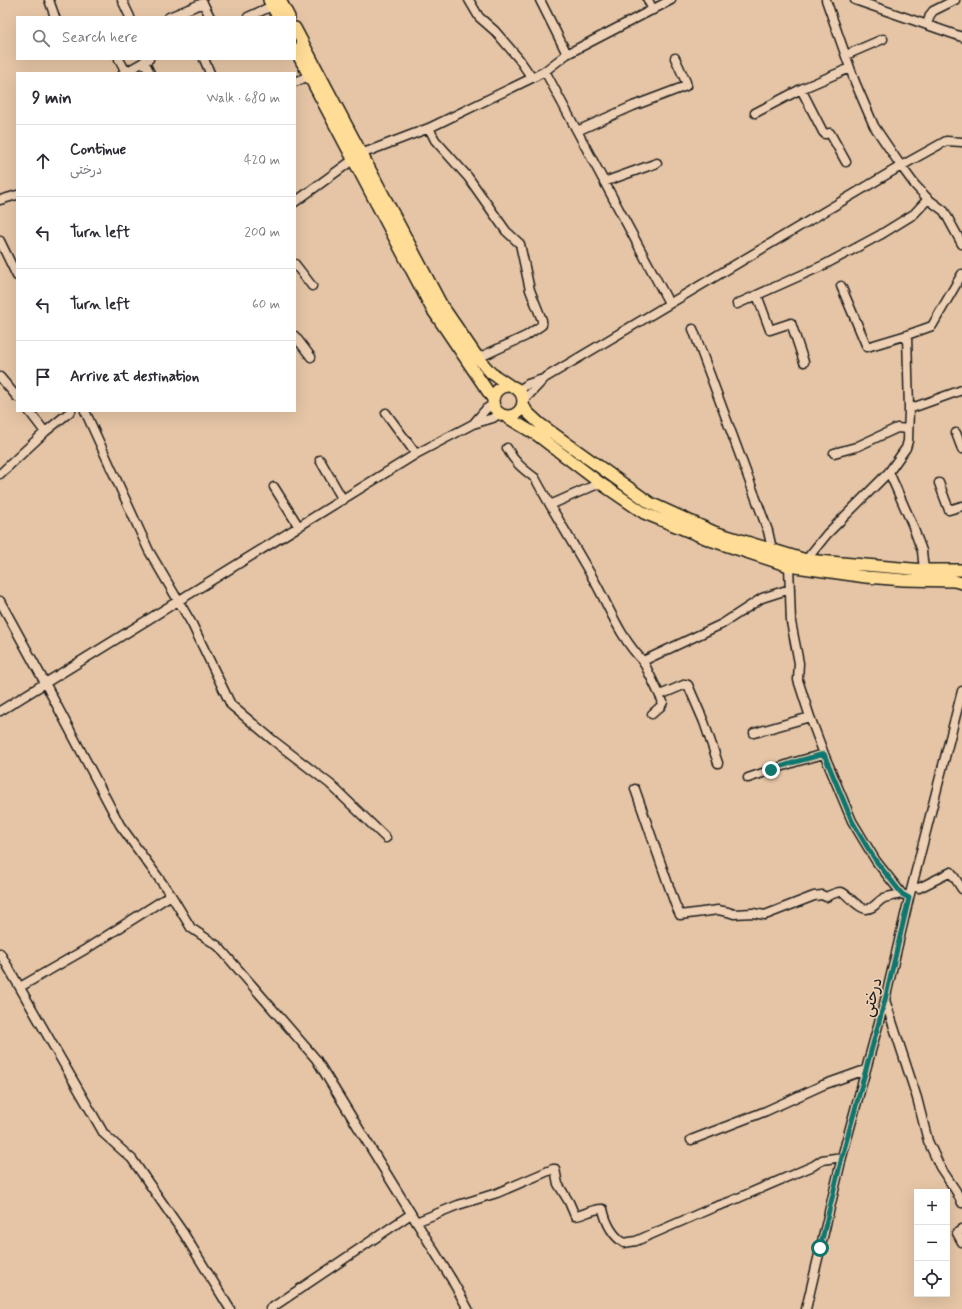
<!DOCTYPE html>
<html lang="en">
<head>
<meta charset="utf-8">
<style>
  :root { --surface:#fff; --page:#f2f2f3; --text:#2b2b33; --muted:#7c7c81; --line:#e1e1e2 }
  body { margin:0; font-family:Mynerve,"Playpen Sans Arabic",sans-serif; background:var(--page); color:var(--text) }
  .controls { position:absolute; right:12px; bottom:12px; display:grid; overflow:hidden; border-radius:0px; box-shadow:0 4px 16px #0002 }
  .controls button { width:36px; height:36px; display:grid; place-items:center; padding:0; border:0; border-bottom:1px solid var(--line); background:var(--surface); color:var(--text); font:20px sans-serif }
  .stop { position:absolute; width:12px; height:12px; margin:-9px; border:3px solid #0f766e; border-radius:50%; background:#fff }
  .stop.end { background:#0f766e; border-color:#fff; box-shadow:0 1px 4px #0008 }
  .list { margin:0; padding:0; list-style:none }
  h2 { display:flex; justify-content:space-between; align-items:center; height:52px; margin:0; padding:0 16px; font-size:17px }
  h2 small { font-size:13px; font-weight:400; color:var(--muted) }
  .list li { display:grid; grid-template-columns:26px 1fr auto; gap:12px; align-items:center; box-sizing:border-box; height:72px; padding:0 16px; border-top:1px solid var(--line) }
  .list b { display:block; font-size:15px; white-space:nowrap }
  .list p { margin:0; font-size:13px; white-space:nowrap; color:var(--muted) }
  .list em { font-size:13px; font-style:normal; color:var(--muted) }
  .icon { flex:none; width:22px; height:22px; fill:none; stroke:currentColor; stroke-width:2; stroke-linecap:round; stroke-linejoin:round }
  .map { position:relative; flex:none; width:962px; height:1309px; overflow:hidden }
  .search { position:absolute; background:var(--surface); box-shadow:0 4px 16px #0002; left:16px; top:16px; width:280px; height:44px; display:flex; align-items:center; gap:10px; box-sizing:border-box; padding:0 14px; border-radius:0px; color:var(--muted); font-size:15px }
  .panel { position:absolute; background:var(--surface); box-shadow:0 4px 16px #0002; left:16px; top:72px; width:280px; height:340px; border-radius:0px }
  .map>svg:first-child { display:block }
  .lines { fill:none; stroke-linecap:round; stroke-linejoin:round }
  .minor-casing { stroke:#1c1c1c; stroke-width:11 }
  .highway-casing { stroke:#1c1c1c; stroke-width:14 }
  .minor { stroke:#eed0b4; stroke-width:8 }
  .highway { stroke:#ffdd96; stroke-width:11 }
  .route { stroke:#0f766e; stroke-width:5 }
  .labels { text-anchor:middle; stroke-width:3; stroke-linejoin:round; paint-order:stroke }
  .street-label { font-size:16px; fill:#1c1c1c; stroke:#eed0b4 }
</style>
</head>
<body>
<div class="map">
<svg width="962" height="1309" viewBox="0 0 962 1309">
  <rect width="100%" height="100%" fill="#e5c5a5"/>
  <filter id="ink" filterUnits="userSpaceOnUse"><feTurbulence type="fractalNoise" baseFrequency=".025" numOctaves="2"/><feDisplacementMap in="SourceGraphic" scale="8" xChannelSelector="R" yChannelSelector="G"/><feConvolveMatrix kernelMatrix="1 2 1 2 8 2 1 2 1" color-interpolation-filters="sRGB"/></filter>
  <g filter="url(#ink)">
    <g class="lines">
      <defs>
        <path id="minor" d="M49,0l6,17
          M122,0l8,17
          M469,0l10,17 16,14 24,28 13,19
          M540,0l27,54
          M648,0l5,10
          M826,0l29,82 19,44 27,40 45,-25 16,1
          M855,0l107,37
          M169,17l34,-14 7,14
          M248,17l24,-11
          M927,25l3,-10 3,-4 22,-11
          M846,55l37,-16
          M119,59l7,13 -3,1
          M204,59l6,14
          M144,61l6,12
          M545,71l124,232
          M126,72l23,-13
          M295,82l14,-6
          M801,89l22,43 2,2 5,-1 16,29
          M755,113l46,-24 49,-21
          M429,128l6,12 33,37 38,54 14,13 10,46 12,30v5l-16,11 -48,22
          M577,131l56,-25 53,-20v-4l-11,-24
          M604,182l53,-19
          M0,200l17,-5
          M295,202l66,-48 68,-26 103,-50 13,-7 22,-17 104,-54
          M0,241l17,35
          M295,264l17,22
          M841,286l26,61 40,-12
          M737,304l20,-9
          M693,329l75,202 4,18
          M295,336l16,21
          M804,362l-13,-39 -21,7 -13,-35 67,-30 56,-30 34,-21 14,-15
          M0,377l17,20
          M519,390l9,-6 15,-5c119,-72 239,-142 358,-213l14,19 13,14 16,12 18,33
          M524,400l19,-20
          M909,409l53,-19
          M29,411l16,21
          M85,411l64,140 43,73 39,81 43,36 56,43 56,54
          M386,413l30,41
          M474,423l12,-14 8,-5
          M956,433l6,16
          M507,448c7,14 16,21 28,30 19,35 40,69 60,104 15,27 26,57 48,79l79,-37 40,-26 28,-9
          M834,453l22,-6 41,-19 11,1
          M320,460l23,40
          M889,472l23,52 10,27 2,19
          M0,474l45,-42 26,-21
          M939,483l10,27 13,-4
          M274,487l25,40
          M550,505l50,-22
          M806,560l21,-26 62,-62 17,-24 2,-7 1,-32 -2,-74 25,-9 30,-52
          M789,566l2,56 8,41 -1,17 12,37 14,37 28,67 24,40 26,33 3,1
          M0,601l45,82 75,142 51,70 20,33 27,18 98,113 136,221 16,29
          M643,661l20,41 -2,4 -9,8
          M660,695l26,-11 2,1 16,37 14,41
          M0,711l416,-257 57,-30 20,-6 7,-5
          M754,733l56,-16
          M748,778l47,-16 29,-8
          M635,789l40,115 5,11 38,-5 10,2 6,2 19,-1 12,2 49,-19 8,-1 4,2c4,-2 10,-5 15,-5 5,0 16,16 25,17 9,0 11,-8 18,-11 6,-2 13,-3 18,-4
          M912,886l7,2 32,-16 11,17
          M0,953l104,181 28,25 52,75 46,75
          M20,987l66,-38 85,-54
          M885,1000l32,98 11,43 12,26 16,24 6,12
          M691,1140l75,-29 57,-26 42,-15
          M416,1222l42,-17 39,-12 56,-24h2l3,15 11,18 6,14c10,-1 18,-8 28,-7 3,14 9,26 21,34l12,-2 76,-33 17,-6 84,-36 9,-6 20,-3
          M962,1229l-5,4 5,9
          M270,1309l141,-95
          M806,1309l36,-152 43,-157 24,-102 53,-207"/>
        <path id="highway" d="M269,0l9,17
          M280,0l9,17
          M295,28l146,276 37,54 13,15 18,12
          M295,49l137,260 61,90
          M493 401a15 15 0 1 1 30 0a15 15 0 1 1-30 0Z
          M523,405l4,7 13,12 110,79 64,29 92,28 118,10h38
          M505,416l32,19 63,48 44,30 66,27 79,26 77,11 38,3 50,1 8,2"/>
      </defs>
      <use href="#minor" class="minor-casing"/>
      <use href="#highway" class="highway-casing"/>
      <use href="#minor" class="minor"/>
      <use href="#highway" class="highway"/>
    </g>
  </g>
  <g class="lines" filter="url(#ink)">
    <path class="route" d="M771,770l24,-8 29,-8 28,67 14,24 10,16 26,33 7,4 -24,102 -43,157 -22,91"/>
  </g>
  <g class="labels">
    <g class="street-label">
      <text transform="translate(871 997) rotate(-75)" y="6">درختی</text>
    </g>
  </g>
</svg>
<div class="controls">
<button>+</button>
<button>−</button>
<button><svg class="icon" aria-label="locate" viewBox="0 0 24 24"><circle cx="12" cy="12" r="6"/><path d="M12 2v4M12 18v4M2 12h4M18 12h4"/></svg></button>
</div>
<div class="stop" style="left:820px;top:1248px"></div>
<div class="stop end" style="left:771px;top:770px"></div>
<div class="search"><svg class="icon" aria-label="search" viewBox="0 0 24 24"><circle cx="10" cy="10" r="6"/><path d="M15 15l6 6"/></svg>Search here</div>
<section class="panel">
<h2>9 min<small>Walk · 680 m</small></h2>
<ul class="list">
<li><svg class="icon" aria-label="ahead" viewBox="0 0 24 24"><path d="M12 20V5M6 11l6-6 6 6"/></svg><div><b>Continue</b><p>درختی</p></div><em>420 m</em></li>
<li><svg class="icon" aria-label="left" viewBox="0 0 24 24"><path d="M17 20v-9H6M10 6l-5 5 5 5"/></svg><div><b>Turn left</b></div><em>200 m</em></li>
<li><svg class="icon" aria-label="left" viewBox="0 0 24 24"><path d="M17 20v-9H6M10 6l-5 5 5 5"/></svg><div><b>Turn left</b></div><em>60 m</em></li>
<li><svg class="icon" aria-label="arrive" viewBox="0 0 24 24"><path d="M6 21V4h12l-3 4 3 4H6"/></svg><div><b>Arrive at destination</b></div></li>
</ul>
</section>
</div>
</body>
</html>
